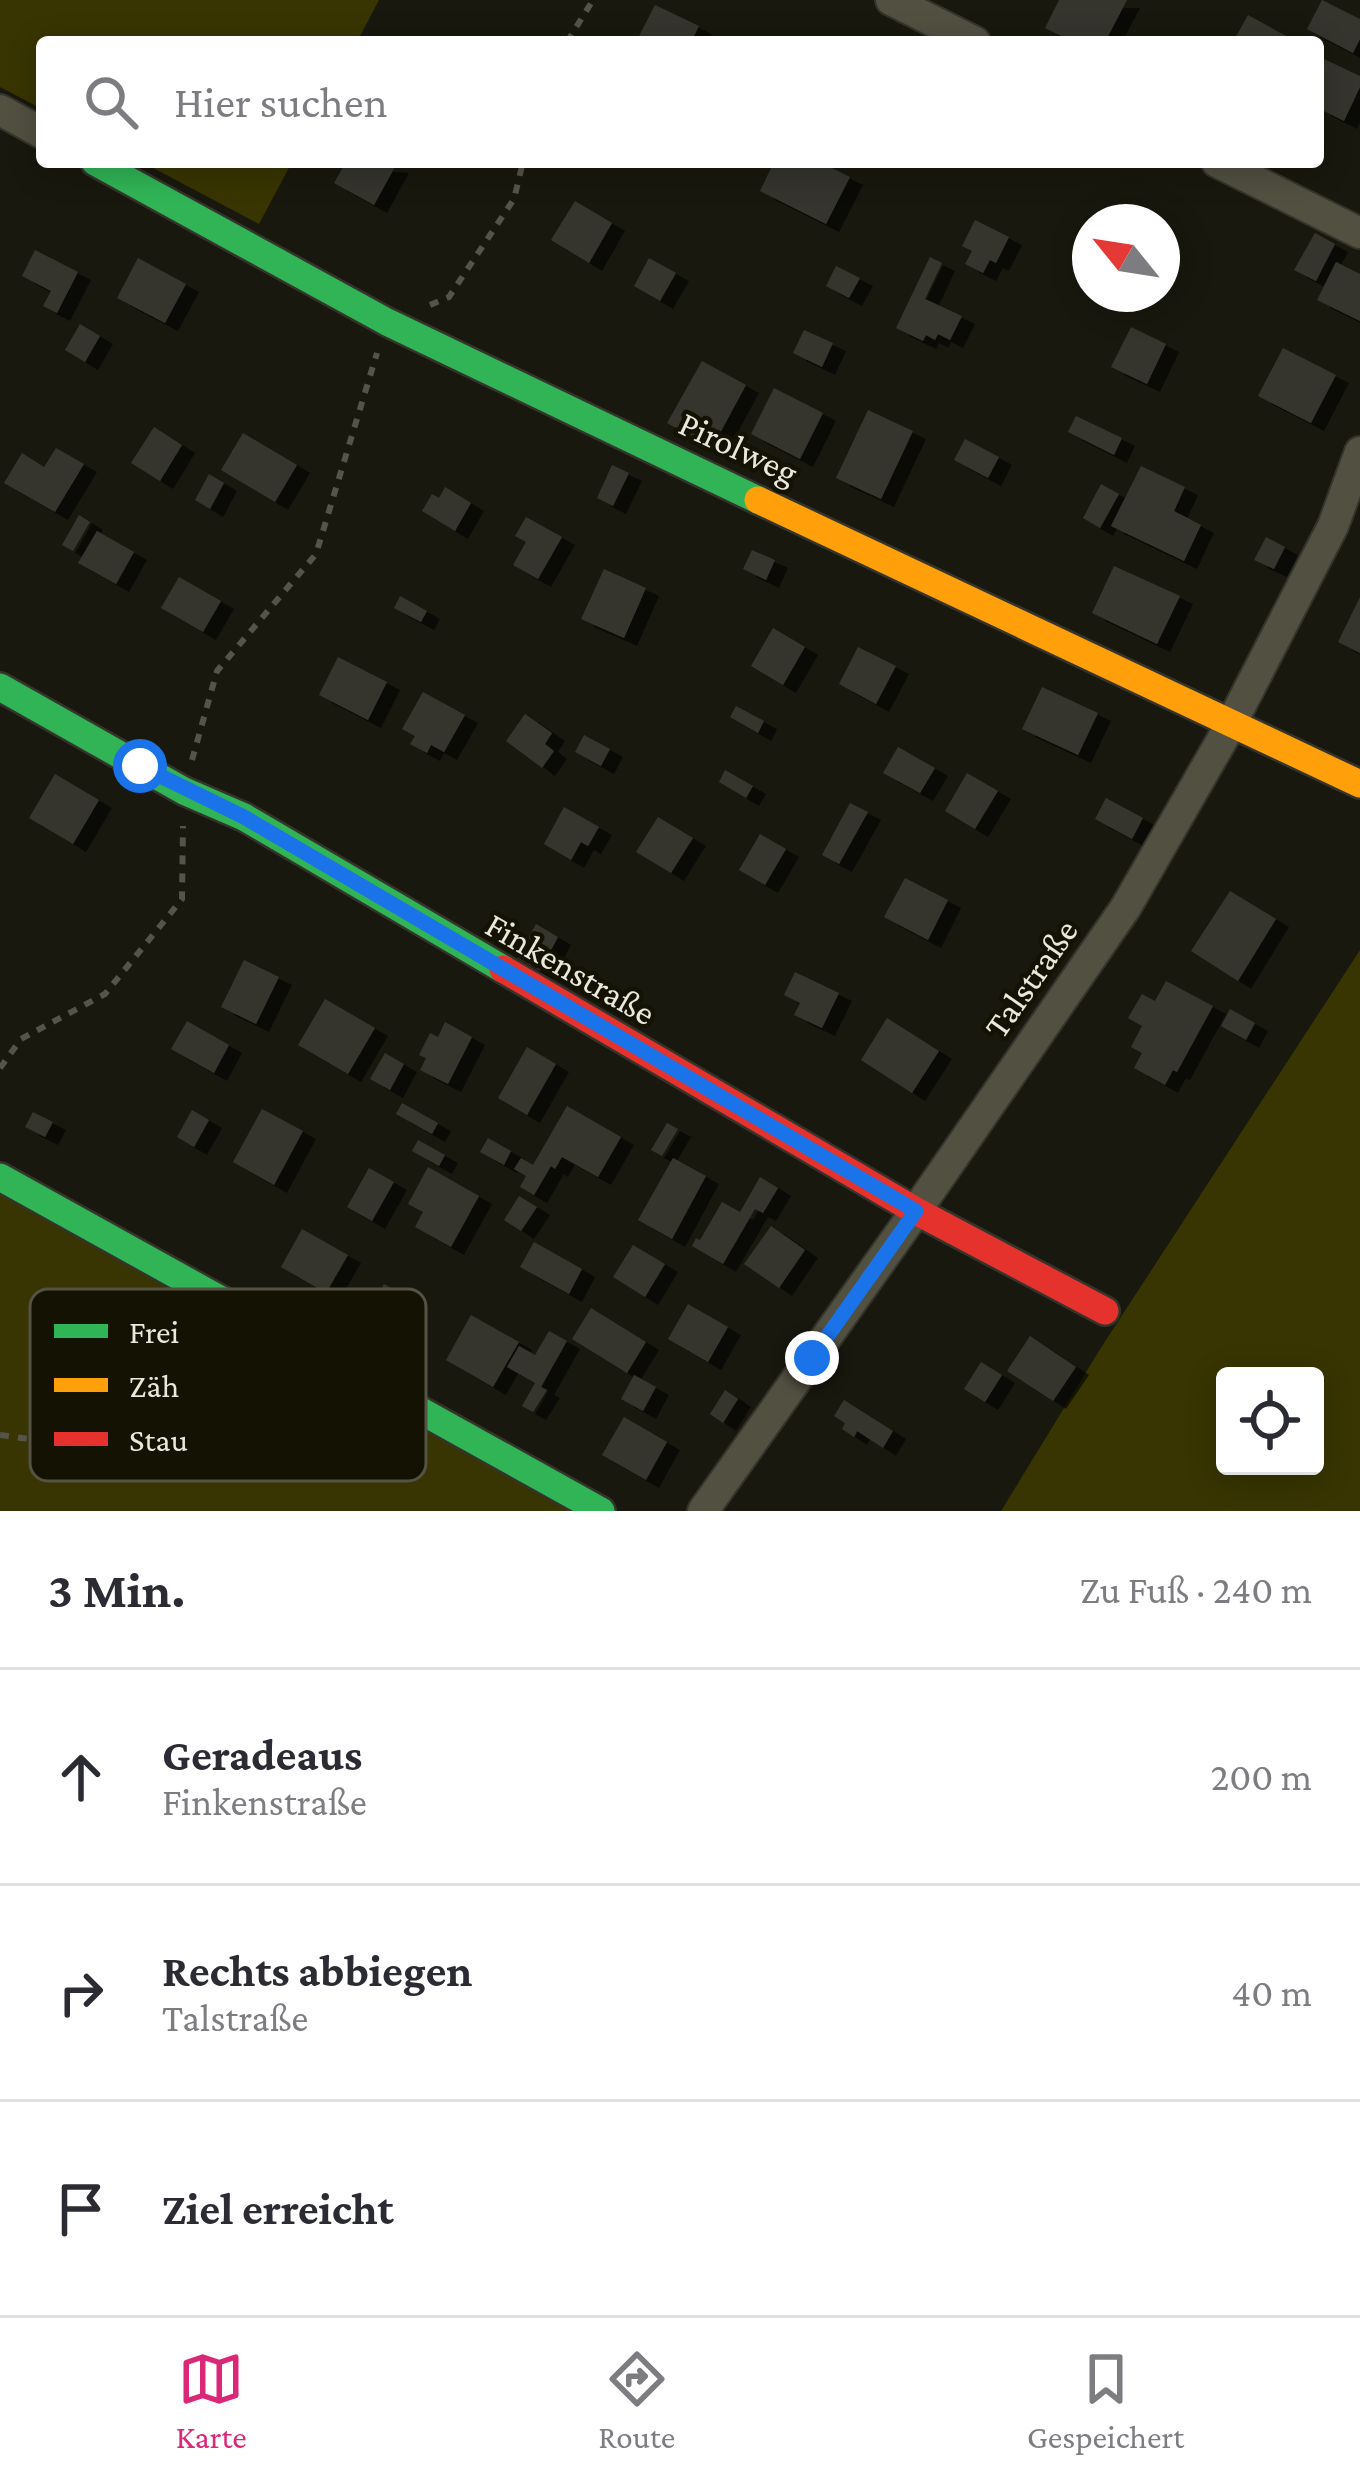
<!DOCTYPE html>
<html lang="de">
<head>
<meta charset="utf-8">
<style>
  :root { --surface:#fff; --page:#f7f7f7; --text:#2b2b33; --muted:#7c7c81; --line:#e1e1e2; --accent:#db2777 }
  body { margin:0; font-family:"Crimson Pro",serif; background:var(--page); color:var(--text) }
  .controls { position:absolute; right:36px; bottom:36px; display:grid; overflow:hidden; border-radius:12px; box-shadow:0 6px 30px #0003 }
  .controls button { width:108px; height:108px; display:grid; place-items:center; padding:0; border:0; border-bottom:3px solid var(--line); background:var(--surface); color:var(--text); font:60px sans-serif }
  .compass { position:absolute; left:1072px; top:204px; width:108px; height:108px; border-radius:50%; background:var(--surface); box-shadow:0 6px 30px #0003; rotate:300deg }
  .stop { position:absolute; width:36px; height:36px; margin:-27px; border:9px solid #1a73e8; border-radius:50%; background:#fff }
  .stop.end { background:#1a73e8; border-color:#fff; box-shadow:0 3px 12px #0008 }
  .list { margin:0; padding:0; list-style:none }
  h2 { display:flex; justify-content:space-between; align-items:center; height:156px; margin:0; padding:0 48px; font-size:51px }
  h2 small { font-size:39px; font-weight:400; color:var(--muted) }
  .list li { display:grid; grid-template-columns:78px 1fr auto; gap:36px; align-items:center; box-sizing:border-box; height:216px; padding:0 48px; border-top:3px solid var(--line) }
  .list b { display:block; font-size:45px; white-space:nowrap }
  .list p { margin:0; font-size:39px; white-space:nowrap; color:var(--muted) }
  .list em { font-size:39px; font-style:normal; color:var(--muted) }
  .icon { flex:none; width:66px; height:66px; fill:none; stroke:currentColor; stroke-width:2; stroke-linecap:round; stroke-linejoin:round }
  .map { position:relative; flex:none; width:1360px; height:1511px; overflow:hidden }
  .search { position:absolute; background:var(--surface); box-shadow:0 6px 30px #0003; left:36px; right:36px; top:36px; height:132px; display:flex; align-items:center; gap:30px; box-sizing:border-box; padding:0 42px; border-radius:12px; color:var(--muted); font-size:45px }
  .sheet { height:804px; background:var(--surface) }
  nav { display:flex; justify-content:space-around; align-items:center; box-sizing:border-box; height:168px; border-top:3px solid var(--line); background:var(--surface); font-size:33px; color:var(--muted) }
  nav a { display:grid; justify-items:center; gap:6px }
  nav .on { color:var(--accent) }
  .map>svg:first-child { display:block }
  .green { fill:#383502; fill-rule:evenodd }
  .building { fill:#36362d; filter:url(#shadow) }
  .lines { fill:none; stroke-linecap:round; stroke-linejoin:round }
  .street-casing { stroke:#35342c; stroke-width:34 }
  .fast-casing { stroke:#35342c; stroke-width:32 }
  .slow-casing { stroke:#35342c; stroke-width:32 }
  .jam-casing { stroke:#35342c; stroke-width:32 }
  .path { stroke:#555449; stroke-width:6; stroke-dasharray:9 9; stroke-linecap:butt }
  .street { stroke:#515041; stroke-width:30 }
  .fast { stroke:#30b455; stroke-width:27 }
  .slow { stroke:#ff9f0a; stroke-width:27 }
  .jam { stroke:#e5322d; stroke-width:27 }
  .route { stroke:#1a73e8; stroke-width:15 }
  .labels { text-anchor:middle; stroke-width:9; stroke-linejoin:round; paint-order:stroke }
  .street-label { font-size:36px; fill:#e8e8dc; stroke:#141303 }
  .key { fill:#141303; stroke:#545344; stroke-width:3 }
  .key-label { font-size:33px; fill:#e8e8dc }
</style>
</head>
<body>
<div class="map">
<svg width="1360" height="1511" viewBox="0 0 1360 1511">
  <defs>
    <filter id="shadow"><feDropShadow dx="13" dy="8" stdDeviation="0" flood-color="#0009"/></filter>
  </defs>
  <rect width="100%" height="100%" fill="#19180e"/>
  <path class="green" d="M0,0h379l-22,42h-315v67l-42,-22z
    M142,162h150l-33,62z
    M1360,950v561h-359l101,-165zM1225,1376h90v90h-90z
    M0,1169l599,342h-599z"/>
  <path class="building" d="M1059,0h68l-22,42h-32l-28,-14z
    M1322,0l38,19v20l-7,14 -46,-24z
    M655,5l44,21 -8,16h-55z
    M1248,15l49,27h-64z
    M1324,59l36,17v11l-16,34 -26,-13v-36z
    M346,162l50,3 -22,40 -40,-22z
    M774,162h46l30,15 -24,47 -66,-33z
    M575,201l37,22 -23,40 -38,-23z
    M975,220l34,17 -13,26 -6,-3 -7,13 -18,-9 7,-13 -10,-5z
    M1315,233l20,11 -19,37 -22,-11z
    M35,250l43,22 -21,41 -14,-7 8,-15 -29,-15z
    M930,257l12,6 -17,36 37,17 -12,24 -12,-6 -3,6 -9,-5 -3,6 -27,-13z
    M138,258l48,26 -21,39 -48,-25z
    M649,258l27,15 -16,28 -26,-15z
    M1336,262l24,12v47l-43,-21z
    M836,266l24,12 -11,20 -23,-12z
    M80,324l20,12 -15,26 -20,-12z
    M1131,327l35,17 -19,40 -36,-17z
    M804,330l29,13 -11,24 -29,-14z
    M1283,348l53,27 -25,48 -53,-27z
    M702,361l44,24 -34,63 -45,-25z
    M774,388l49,25 -23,46 -49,-25z
    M868,410l45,21 -32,68 -45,-21z
    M1076,416l46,22 -8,17 -46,-23z
    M154,427l28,18 -22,36 -29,-18z
    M243,433l54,32 -22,37 -54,-32z
    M965,439l34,18 -11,21 -34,-18z
    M56,448l28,16 -29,48 -51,-29 18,-30 22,14z
    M612,465l17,8 -16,33 -16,-8z
    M1141,466l44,21 -11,24 27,14 -17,36 -73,-35z
    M209,474l15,9 -14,26 -15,-9z
    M1101,484l18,10 -19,34 -17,-10z
    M445,487l26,16 -16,28 -33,-20 10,-17 7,4z
    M79,515l11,7 -17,29 -11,-6z
    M526,517l36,20 -24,42 -25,-14 13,-23 -11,-6z
    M97,531l37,21 -18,32 -38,-21z
    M1266,537l19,10 -11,22 -20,-9z
    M752,550l23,10 -9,20 -23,-11z
    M1114,566l66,30 -23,48 -65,-31z
    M604,569l42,19 -22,50 -43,-19z
    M179,577l42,24 -18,31 -42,-24z
    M400,596l27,15 -6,11 -27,-14z
    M1360,597v56l-22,-11z
    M773,628l32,19 -22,38 -32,-19z
    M858,647l38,19 -20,38 -37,-20z
    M338,657l49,25 -19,38 -49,-25z
    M1042,687l56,26 -20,42 -56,-26z
    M423,692l42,23 -21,37 -13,-7 -4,8 -17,-9 5,-8 -13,-7z
    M736,706l28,15 -6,12 -28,-16z
    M525,714l27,19 -7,11 9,7 -12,17 -36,-27z
    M584,735l26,14 -9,17 -26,-14z
    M898,747l37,21 -15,25 -37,-20z
    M725,770l28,16 -7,12 -27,-16z
    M967,773l31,18 -23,38 -30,-18z
    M55,774l44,26 -26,44 -44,-26z
    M1106,798l37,20 -11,21 -37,-20z
    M850,803l18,9 -29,52 -17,-9z
    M564,807l35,20 -11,19 -7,-4 -10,18 -27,-16z
    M658,817l35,21 -22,35 -35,-21z
    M760,834l26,15 -21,36 -26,-15z
    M905,878l43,22 -20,40 -44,-23z
    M1230,891l46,28 -38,62 -47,-30z
    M536,924l22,13 -18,34 -23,-13z
    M244,960l35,17 -23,47 -35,-17z
    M795,972l44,21 -17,35 -28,-13 6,-12 -16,-8z
    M1166,981l47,25 -36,66 -4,-2 -8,15 -31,-17 8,-15 -11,-6 11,-21 -14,-8 14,-24 13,7z
    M325,999l50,29 -27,46 -50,-29z
    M1230,1009l25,14 -9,17 -25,-14z
    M887,1018l52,33 -27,42 -51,-33z
    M187,1021l42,24 -15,28 -43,-24z
    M445,1022l27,15 -24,47 -28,-14 6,-12 -7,-3 11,-22 8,4z
    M527,1047l29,17 -29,51 -29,-17z
    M385,1053l19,11 -14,26 -20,-11z
    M402,1103l36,20 -6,11 -36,-20z
    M567,1106l54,31 -23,40 -36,-20 -7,12 -4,-3 -17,29 -14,-8 6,-11 -12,-7 7,-11 12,7z
    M262,1109l41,22 -29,54 -41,-23z
    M192,1110l17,10 -15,27 -17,-10z
    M33,1112l20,10 -8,15 -20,-10z
    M667,1123l11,6 -16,27 -11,-6z
    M488,1138l23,13 -7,14 -24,-13z
    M418,1140l27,15 -6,11 -27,-15z
    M673,1158l33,18 -34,63 -34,-19z
    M428,1167l51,29 -28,51 -36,-20 8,-15 -15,-8z
    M369,1168l25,14 -22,39 -25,-14z
    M760,1177l18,11 -15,25 -8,-4 -32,55 -31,-18 4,-8 4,2 22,-38 18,10z
    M519,1196l18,11 -16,24 -17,-11z
    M771,1226l34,24 -26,38 -35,-24z
    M302,1229l46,26 -22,38 -45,-26z
    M534,1242l48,27 -13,25 -49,-27z
    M633,1245l32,19 -20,33 -32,-20z
    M384,1284l28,16 -18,31 -28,-16z
    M688,1304l40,23 -20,35 -40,-23z
    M591,1308l55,34 -19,31 -55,-34z
    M471,1315l48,27 -26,45 -47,-27z
    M549,1331l18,10 -26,46 6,3 -14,22 -11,-6 13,-23 -28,-16 12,-21 16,9z
    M1030,1336l46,31 -23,34 -46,-30z
    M981,1362l21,13 -17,27 -21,-13z
    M634,1375l22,12 -13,24 -22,-12z
    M725,1390l13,9 -15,24 -13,-9z
    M844,1400l49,31 -10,17 -26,-17 -3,6 -12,-8 3,-6 -11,-7z
    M624,1417l43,25 -21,38 -44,-25z"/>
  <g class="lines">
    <defs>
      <path id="street" d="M891,0l84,42
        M0,110l42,23
        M1217,162l143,71
        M703,1511l213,-300 210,-304 104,-181 103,-200 27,-74"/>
      <path id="fast" d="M95,162l292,160 371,178
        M0,687l184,104 60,26 259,152
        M0,1177l601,334"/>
      <path id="slow" d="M758,500l602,284"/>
      <path id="jam" d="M503,969l413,242 189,100"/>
    </defs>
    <use href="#street" class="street-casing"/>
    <use href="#fast" class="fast-casing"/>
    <use href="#slow" class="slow-casing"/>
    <use href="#jam" class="jam-casing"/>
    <path class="path" d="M567,42l26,-42
      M430,305l19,-8 65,-98 9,-37
      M192,760l25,-89 99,-117 61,-201
      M0,1068l21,-29 84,-45 77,-95 1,-73
      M0,1435l136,19 90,-8 48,-80"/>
    <use href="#street" class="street"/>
    <use href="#fast" class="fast"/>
    <use href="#slow" class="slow"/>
    <use href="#jam" class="jam"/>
  </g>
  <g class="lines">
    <path class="route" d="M140,766l104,51 672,394 -104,147"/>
  </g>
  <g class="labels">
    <g class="street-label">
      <text transform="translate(739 447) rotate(25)" y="13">Pirolweg</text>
      <text transform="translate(571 968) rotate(30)" y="13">Finkenstraße</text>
      <text transform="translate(1030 978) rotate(-55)" y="13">Talstraße</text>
    </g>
  </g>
  <rect x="30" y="1289" width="396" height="192" rx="18" class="key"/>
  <rect x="54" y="1324" width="54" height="14" fill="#30b455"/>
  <rect x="54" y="1378" width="54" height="14" fill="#ff9f0a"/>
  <rect x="54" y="1432" width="54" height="14" fill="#e5322d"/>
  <g class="key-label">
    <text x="129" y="1343">Frei</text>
    <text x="129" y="1397">Zäh</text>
    <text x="129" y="1451">Stau</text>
  </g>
</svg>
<div class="controls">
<button><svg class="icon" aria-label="locate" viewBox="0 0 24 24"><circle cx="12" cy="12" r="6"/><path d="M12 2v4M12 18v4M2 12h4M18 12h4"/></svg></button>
</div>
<svg class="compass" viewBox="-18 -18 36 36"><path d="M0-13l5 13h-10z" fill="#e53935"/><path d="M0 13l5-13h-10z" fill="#7c7c81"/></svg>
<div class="stop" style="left:140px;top:766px"></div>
<div class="stop end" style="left:812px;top:1358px"></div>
<div class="search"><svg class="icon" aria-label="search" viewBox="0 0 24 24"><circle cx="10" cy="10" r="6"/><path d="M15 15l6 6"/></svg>Hier suchen</div>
</div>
<section class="sheet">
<h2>3 Min.<small>Zu Fuß · 240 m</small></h2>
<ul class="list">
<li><svg class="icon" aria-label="ahead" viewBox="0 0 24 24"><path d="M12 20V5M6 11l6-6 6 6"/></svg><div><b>Geradeaus</b><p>Finkenstraße</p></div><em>200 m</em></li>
<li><svg class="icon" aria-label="right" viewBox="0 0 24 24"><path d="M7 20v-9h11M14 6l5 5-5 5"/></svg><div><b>Rechts abbiegen</b><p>Talstraße</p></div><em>40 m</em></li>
<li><svg class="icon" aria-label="arrive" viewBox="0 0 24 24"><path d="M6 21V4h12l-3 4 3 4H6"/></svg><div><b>Ziel erreicht</b></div></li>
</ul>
</section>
<nav>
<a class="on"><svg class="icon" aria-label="map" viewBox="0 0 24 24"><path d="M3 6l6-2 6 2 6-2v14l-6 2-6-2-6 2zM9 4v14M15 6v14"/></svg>Karte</a>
<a><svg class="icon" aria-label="directions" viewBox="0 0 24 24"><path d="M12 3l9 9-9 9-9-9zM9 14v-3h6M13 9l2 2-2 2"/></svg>Route</a>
<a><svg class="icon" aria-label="saved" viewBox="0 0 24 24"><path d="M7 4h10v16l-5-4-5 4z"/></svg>Gespeichert</a>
</nav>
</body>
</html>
